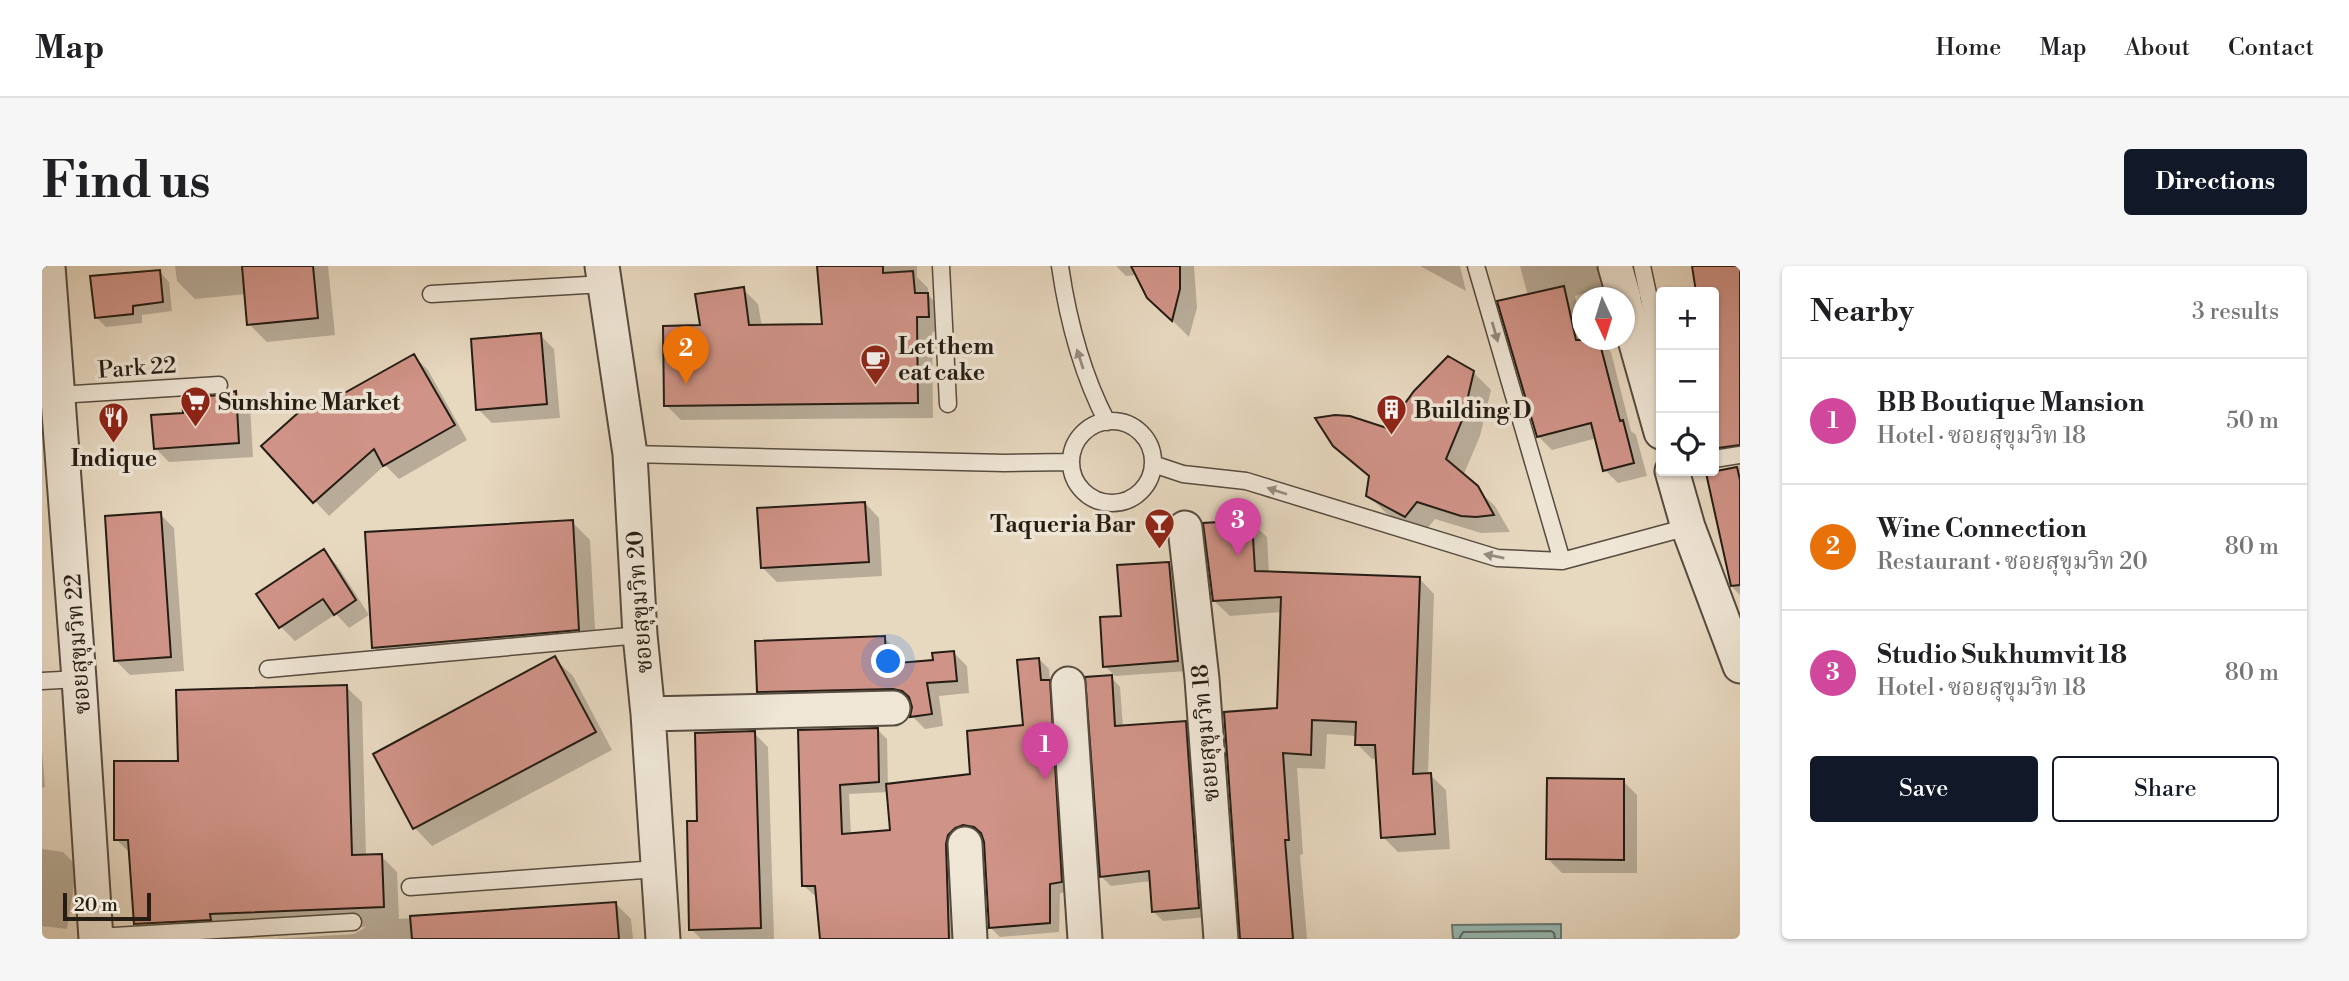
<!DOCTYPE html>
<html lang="en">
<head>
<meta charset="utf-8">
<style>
  :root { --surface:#fff; --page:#f6f6f6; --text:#202124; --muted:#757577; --line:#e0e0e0; --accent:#111827 }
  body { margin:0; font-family:"Libre Bodoni","Noto Serif Thai",serif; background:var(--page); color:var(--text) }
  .controls { position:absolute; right:21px; top:21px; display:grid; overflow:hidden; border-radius:7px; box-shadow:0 2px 5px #0004 }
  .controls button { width:63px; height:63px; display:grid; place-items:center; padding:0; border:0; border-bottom:2px solid var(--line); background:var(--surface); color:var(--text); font:35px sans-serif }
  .compass { position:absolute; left:1530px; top:21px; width:63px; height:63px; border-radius:50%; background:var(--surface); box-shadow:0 2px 5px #0004; rotate:176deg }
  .scale { position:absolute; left:21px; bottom:18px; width:88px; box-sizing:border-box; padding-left:7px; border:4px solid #251d14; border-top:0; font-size:19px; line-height:24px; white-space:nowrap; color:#251d14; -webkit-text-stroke:5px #efe6d6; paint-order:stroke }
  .you { position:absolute; left:847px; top:396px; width:24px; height:24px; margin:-18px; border:5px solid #fff; border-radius:50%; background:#1a73e8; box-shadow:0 0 0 10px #1a73e833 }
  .badge { display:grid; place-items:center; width:46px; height:46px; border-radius:50%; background:var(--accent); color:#fff; font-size:23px; font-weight:700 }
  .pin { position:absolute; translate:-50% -58px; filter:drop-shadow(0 2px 4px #0008) }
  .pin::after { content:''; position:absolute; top:37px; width:24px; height:21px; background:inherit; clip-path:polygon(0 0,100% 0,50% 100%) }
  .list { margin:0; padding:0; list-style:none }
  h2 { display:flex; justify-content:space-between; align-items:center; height:91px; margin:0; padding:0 28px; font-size:30px }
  h2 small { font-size:23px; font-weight:400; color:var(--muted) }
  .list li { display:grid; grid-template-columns:46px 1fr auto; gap:21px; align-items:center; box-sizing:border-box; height:126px; padding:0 28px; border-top:2px solid var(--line) }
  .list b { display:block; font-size:26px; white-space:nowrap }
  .list p { margin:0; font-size:23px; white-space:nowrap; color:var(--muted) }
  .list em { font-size:23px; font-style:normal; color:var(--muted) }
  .actions { display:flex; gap:14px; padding:21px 28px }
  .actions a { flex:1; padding:16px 0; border:2px solid var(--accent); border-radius:7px; text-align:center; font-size:24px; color:var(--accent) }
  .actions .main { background:var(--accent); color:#fff }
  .icon { flex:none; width:38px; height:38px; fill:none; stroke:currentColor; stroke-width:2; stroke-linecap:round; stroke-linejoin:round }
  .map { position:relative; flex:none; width:1698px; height:673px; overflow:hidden; border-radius:7px }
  header { display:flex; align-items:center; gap:42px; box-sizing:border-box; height:98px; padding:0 35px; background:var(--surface); border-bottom:2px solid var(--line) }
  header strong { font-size:33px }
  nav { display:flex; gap:38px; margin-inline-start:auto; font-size:24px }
  .intro { display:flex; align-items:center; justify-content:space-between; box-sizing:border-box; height:168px; padding:0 42px }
  h1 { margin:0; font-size:49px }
  .button { padding:18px 32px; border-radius:7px; background:var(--accent); color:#fff; font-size:24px; font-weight:700 }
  main { display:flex; gap:42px; padding:0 42px }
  aside { flex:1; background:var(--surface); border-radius:7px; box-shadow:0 2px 5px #0004 }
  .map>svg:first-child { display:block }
  .water { fill:#97b9b5; stroke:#697b75; stroke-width:2 }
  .shadow { fill:#0003; fill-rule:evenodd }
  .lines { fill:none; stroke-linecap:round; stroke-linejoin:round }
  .shore { stroke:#5e6b64; stroke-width:2 }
  .building { fill:#d09387; stroke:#251d14; stroke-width:2 }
  .service-casing { stroke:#564c3f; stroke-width:19 }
  .minor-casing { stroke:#564c3f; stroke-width:37 }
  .service { stroke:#efe6d6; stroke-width:16 }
  .minor { stroke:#efe6d6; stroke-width:33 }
  .oneway { fill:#948c7f }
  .labels { text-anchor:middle; stroke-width:7; stroke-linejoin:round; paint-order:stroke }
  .poi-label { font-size:23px; font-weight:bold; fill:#251d14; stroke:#efe6d6; text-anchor:start }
  .street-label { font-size:23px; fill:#251d14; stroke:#efe6d6 }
</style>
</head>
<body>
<header>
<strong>Map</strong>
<nav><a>Home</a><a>Map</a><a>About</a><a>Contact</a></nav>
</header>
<div class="intro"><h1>Find us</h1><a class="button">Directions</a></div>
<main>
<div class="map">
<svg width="1698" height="673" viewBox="0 0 1698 673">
  <rect width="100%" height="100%" fill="#e7d8c0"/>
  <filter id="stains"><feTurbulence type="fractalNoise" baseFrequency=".00286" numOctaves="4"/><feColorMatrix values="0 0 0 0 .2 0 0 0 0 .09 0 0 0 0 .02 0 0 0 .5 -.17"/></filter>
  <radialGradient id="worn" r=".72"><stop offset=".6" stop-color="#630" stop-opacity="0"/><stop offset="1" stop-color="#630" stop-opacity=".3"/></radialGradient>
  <path class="water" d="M1519,658v15h-108l-1,-14z"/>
  <path class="shadow" d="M133,0h153l7,69 -68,7 -18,-18 -3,-30 -51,5 -18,-18z
    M777,0h98v11l11,11v7l15,15v21l-11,1 1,86 -252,2 -15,-15 36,-78 41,-38 15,15 4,23 62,-1z
    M1074,0h78l3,42 -8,29 -40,-40 -11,-22 -12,1z
    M1378,0h40l6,25z
    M1478,0h76l6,23 -27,7 7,31v13l4,1 12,-1 13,12 20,79 5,4 11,41 -29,7 -13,-13 -8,-32 -45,12 -14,-14 -10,-140z
    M1651,0h47v201l-20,-20 -6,-40v-115h-17z
    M118,6l9,10 3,29 -30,4v8l-36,4 -10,-10z
    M498,69l14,14 6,69 -68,5 -14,-14z
    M372,90l14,14 39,70 -68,39 -14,-14 -56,51 -65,-70 50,-34z
    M1431,106l18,18 -11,46 -17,40 32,30 15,26 -29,1 -46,-14 -12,15 -37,-21 -18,-18 3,-17 -37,-33 54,-15z
    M193,127l15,14 3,50 -84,5 -14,-14 30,-34z
    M1698,201v128l-7,-7 -25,-114z
    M823,237l14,15 3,58 -105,6 -14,-14z
    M118,248l14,14 10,143 -54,4 -14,-14z
    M530,256l18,18 6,107 -205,18 -17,-18z
    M1209,256l16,15 2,36 150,5 15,16 -6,181h2l16,15 4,59 -52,3 -15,-15 -6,-78h-5l-15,-15v-8l-30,-2 -2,35 -28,-1 6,86 -3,1 7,84h-65l37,-229 3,-98 -52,4 -16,-15z
    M281,285l14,14 32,50 -20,13 -13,-14 -41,27 -14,-14z
    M1127,298l10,10 8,97 -72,5 -10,-10 18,-48z
    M842,372l13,12v15l37,-3 20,-9 13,13 2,27 -30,3 4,30 -18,3 -13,-13v-14l-5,-1 -135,3 -13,-13z
    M513,393l18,17 39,74 -180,96 -17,-18 -40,-73z
    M997,393l10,10 1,13 9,9 12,201 -11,1 -1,39 -59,5 -10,-10 -6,-91 -10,-2 -16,105h-136l-4,-44h-4l-10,-9 -4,-155 77,-2 10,10 1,47 84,-10 53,-50zM846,526l3,39 -40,4 -2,-41z
    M1069,411l9,10 3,40 62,-4 10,9 13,185 -45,4 -10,-10 -2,-30 -40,5 -9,-9z
    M304,421l16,15 4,154h15l16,16 2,47 216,-16 16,16 2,20h-361l82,-5 12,-7 -215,12 -15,-16 -5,-69 -15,-15 63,-76z
    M712,467l14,14 6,192h-73l-10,-10 8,-107z
    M0,484l3,37 -3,1z
    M1581,515l14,14v78h-75l-14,-14z
    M0,583l21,3 14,14 -10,63 -25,-3z"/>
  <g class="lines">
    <path class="shore" d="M1417,673l4,-7 88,-1 3,2 1,6"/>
  </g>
  <path class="building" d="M200,0h71l5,52 -71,7z
    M775,0h66v7l30,-2 2,22h13l1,24h-12l1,86 -254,3 -1,-80 37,-1 -5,-31 49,-7 5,38 73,-1z
    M1089,0h49v23l-8,32 -25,-23z
    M1650,0h48v179l-22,3 -4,-30v-126h-18z
    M118,4l3,32 -30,4v8l-38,4 -5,-42z
    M1522,20l12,54h23l21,81 3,-1 11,43 -31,8 -12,-48 -54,14 -40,-136z
    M499,67l6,71 -71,6 -5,-71z
    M372,88l41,71 -72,41 -9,-17 -61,54 -52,-57 47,-42 6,6z
    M1406,90l26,15 -11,47 -17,41 32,27 16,29 -18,2 -15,-1 -44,-14 -12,15 -39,-21 3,-20 -36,-30 -18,-28 20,-3 15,1 37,12 27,-37z
    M194,125l3,52 -85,6 -3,-34 32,-2 -1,-15 38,-3z
    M1695,201l3,13v105l-9,1 -25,-113z
    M823,236l4,60 -108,6 -4,-60z
    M119,246l10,145 -57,4 -9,-145z
    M531,254l6,110 -207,18 -7,-116z
    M1210,254l3,51 165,6 -7,197 18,-1 4,61 -54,4 -6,-93h-20l1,-23 -44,-2 -1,35 -28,-2 6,87h-4l8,99h-53l-16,-227 53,-4 4,-111 -68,4 -10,-78z
    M282,283l32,51 -22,15 -11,-16 -44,29 -23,-34z
    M1127,296l9,99 -75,6 -3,-50 21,-1 -4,-51z
    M843,370l1,28 47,-4 -1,-7 22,-2 3,30 -30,2 5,31 -22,3 2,-10 -3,-10 -7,-6 -9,-2 -136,3 -2,-51z
    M513,390l41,76 -183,97 -40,-75z
    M997,392l2,22h9l12,202 -12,2v39l-61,5 -5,-86 -3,-9 -7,-6 -11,-2 -8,3 -7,7 -2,9 3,95h-129l-5,-53h-13l-4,-156 80,-2 1,54 -39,3 2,49 48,-4 -4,-46 84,-10 -3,-43 56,-6 -6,-65z
    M1070,409l3,51 71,-5 13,187 -47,4 -3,-41 -49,6 -15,-200z
    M305,419l5,170 30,-1 2,53 -174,7 1,6 -77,4 -6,-84h-14v-79h64l-2,-71z
    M713,465l6,197 -72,2 -2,-109h10l-2,-88z
    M1505,512l77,1v81l-78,-1z
    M574,636l3,37h-207l-2,-23z"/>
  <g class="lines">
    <defs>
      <path id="service" d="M899,0l7,138
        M1018,0c8,55 21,106 47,156
        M1434,0l86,295
        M1600,0l19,88
        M389,28l173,-10
        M16,129l161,-10
        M1029 196a41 41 0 1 1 82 0a41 41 0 1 1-82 0Z
        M588,188l375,9 66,-1
        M1672,193l26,-4
        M1111,198l30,10 63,7 251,77 65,3 126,-34
        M226,403l372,-34
        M0,415l37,-2
        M368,621l247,-18
        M54,671l257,-15"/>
      <path id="minor" d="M6,0l31,413 17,260
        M560,0l28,188 10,181 8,79 15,225
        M1573,0l9,32
        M1582,35l37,131
        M1630,205l16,56 52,139
        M1143,262l17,151 19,260
        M1026,418l17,255
        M606,448l245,-6
        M923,578l5,95"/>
    </defs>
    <use href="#service" class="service-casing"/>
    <use href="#minor" class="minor-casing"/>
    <use href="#service" class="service"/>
    <use href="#minor" class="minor"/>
  </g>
  <defs><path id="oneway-solid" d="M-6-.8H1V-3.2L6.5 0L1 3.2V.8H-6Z" transform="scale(1.75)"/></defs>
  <g class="oneway">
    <use href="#oneway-solid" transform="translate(1453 66) rotate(74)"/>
    <use href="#oneway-solid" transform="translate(1038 93) rotate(-108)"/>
    <use href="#oneway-solid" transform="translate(1235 225) rotate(-162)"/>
    <use href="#oneway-solid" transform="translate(1452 290) rotate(-169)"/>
  </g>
  <defs>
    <symbol id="cafe-pin" viewBox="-11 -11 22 30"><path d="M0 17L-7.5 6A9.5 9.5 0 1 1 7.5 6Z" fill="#8f2418" stroke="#efe6d6"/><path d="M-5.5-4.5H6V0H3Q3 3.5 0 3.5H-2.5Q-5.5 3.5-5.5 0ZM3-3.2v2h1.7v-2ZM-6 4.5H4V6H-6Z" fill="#fff"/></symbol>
    <symbol id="supermarket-pin" viewBox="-11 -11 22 30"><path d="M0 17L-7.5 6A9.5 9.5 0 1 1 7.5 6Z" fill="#8f2418" stroke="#efe6d6"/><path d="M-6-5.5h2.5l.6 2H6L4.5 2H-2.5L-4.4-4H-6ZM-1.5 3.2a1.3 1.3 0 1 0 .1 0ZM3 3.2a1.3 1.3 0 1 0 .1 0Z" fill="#fff"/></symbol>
    <symbol id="building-pin" viewBox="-11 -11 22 30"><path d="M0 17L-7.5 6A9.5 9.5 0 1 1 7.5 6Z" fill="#8f2418" stroke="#efe6d6"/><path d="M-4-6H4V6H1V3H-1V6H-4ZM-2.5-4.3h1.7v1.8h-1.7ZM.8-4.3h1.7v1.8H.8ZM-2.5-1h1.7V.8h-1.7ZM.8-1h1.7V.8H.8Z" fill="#fff"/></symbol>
    <symbol id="restaurant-pin" viewBox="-11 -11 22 30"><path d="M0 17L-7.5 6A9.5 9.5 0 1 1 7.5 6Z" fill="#8f2418" stroke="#efe6d6"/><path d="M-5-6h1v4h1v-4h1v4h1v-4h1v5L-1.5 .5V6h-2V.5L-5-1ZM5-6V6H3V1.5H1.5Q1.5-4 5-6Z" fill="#fff"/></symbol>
    <symbol id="bar-pin" viewBox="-11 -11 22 30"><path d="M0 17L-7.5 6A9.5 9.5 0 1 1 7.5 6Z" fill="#8f2418" stroke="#efe6d6"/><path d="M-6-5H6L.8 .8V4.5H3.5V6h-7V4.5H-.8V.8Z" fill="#fff"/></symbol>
  </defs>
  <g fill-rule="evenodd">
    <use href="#cafe-pin" x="816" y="76" width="35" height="47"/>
    <use href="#supermarket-pin" x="136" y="118" width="35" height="47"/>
    <use href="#building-pin" x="1332" y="126" width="35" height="47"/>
    <use href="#restaurant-pin" x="54" y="134" width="35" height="47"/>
    <use href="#bar-pin" x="1100" y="240" width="35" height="47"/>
  </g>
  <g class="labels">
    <g class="poi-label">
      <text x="856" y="88">Let them<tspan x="856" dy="26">eat cake</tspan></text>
      <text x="176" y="144">Sunshine Market</text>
      <text x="1372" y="152">Building D</text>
      <text x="72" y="200" text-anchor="middle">Indique</text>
      <text x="1094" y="266" text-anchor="end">Taqueria Bar</text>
    </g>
    <g class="street-label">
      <text transform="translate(95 101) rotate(-4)" y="8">Park 22</text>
      <text transform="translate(597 336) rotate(-94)" y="8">ซอยสุขุมวิท 20</text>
      <text transform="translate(35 378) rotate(-94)" y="8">ซอยสุขุมวิท 22</text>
      <text transform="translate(1163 467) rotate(-95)" y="8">ซอยสุขุมวิท 18</text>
    </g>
  </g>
  <rect width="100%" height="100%" filter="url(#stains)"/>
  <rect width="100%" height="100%" fill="url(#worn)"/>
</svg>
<div class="controls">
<button>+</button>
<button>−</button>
<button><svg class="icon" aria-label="locate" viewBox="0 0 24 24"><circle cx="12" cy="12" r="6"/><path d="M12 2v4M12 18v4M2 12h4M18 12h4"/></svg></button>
</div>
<svg class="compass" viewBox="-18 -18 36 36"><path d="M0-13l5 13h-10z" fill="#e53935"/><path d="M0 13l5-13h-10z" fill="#757577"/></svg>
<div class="scale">20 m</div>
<div class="you"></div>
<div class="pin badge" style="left:1003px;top:514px;background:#d1479c">1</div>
<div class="pin badge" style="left:644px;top:118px;background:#e8710a">2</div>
<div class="pin badge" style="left:1196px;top:290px;background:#d1479c">3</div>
</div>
<aside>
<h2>Nearby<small>3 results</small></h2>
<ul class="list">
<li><span class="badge" style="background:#d1479c">1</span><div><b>BB Boutique Mansion</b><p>Hotel · ซอยสุขุมวิท 18</p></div><em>50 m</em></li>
<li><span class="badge" style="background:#e8710a">2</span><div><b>Wine Connection</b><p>Restaurant · ซอยสุขุมวิท 20</p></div><em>80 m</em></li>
<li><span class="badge" style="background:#d1479c">3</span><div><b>Studio Sukhumvit 18</b><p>Hotel · ซอยสุขุมวิท 18</p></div><em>80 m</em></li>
</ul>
<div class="actions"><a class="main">Save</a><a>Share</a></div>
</aside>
</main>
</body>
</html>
